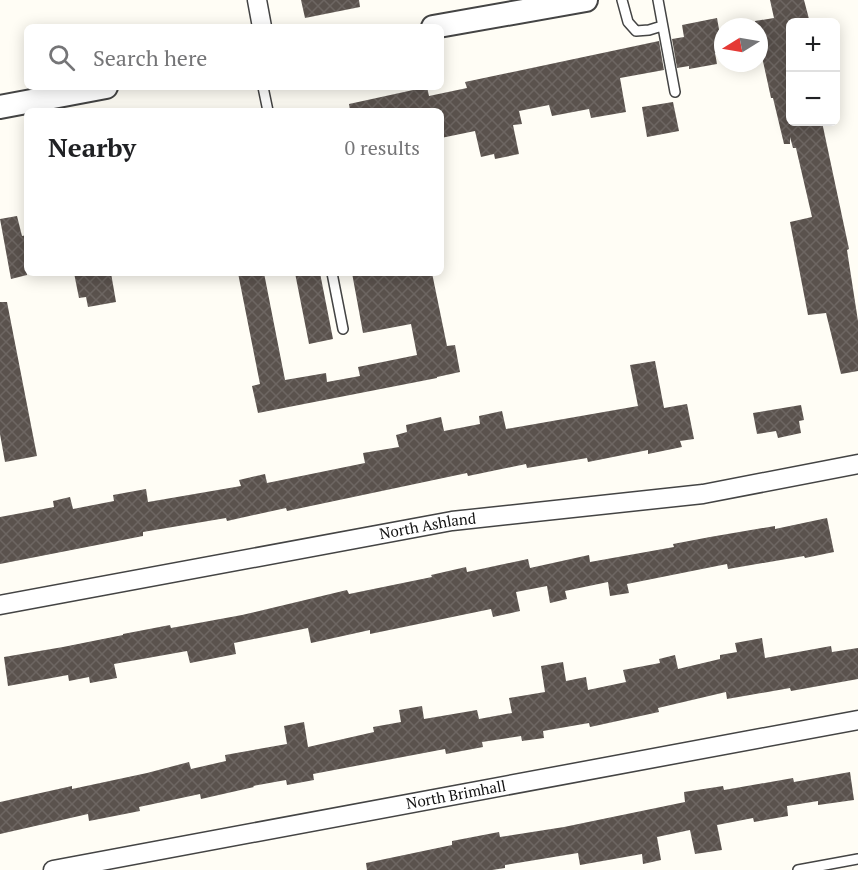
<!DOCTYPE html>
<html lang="en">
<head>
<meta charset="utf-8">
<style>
  :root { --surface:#fff; --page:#f2f2f2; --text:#202124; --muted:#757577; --line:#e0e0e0 }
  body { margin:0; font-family:"PT Serif",serif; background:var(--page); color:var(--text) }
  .controls { position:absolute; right:18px; top:18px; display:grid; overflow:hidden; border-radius:9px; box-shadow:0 3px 15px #0003 }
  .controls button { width:54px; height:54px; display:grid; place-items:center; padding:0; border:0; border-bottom:2px solid var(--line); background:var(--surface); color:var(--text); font:30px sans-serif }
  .compass { position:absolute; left:714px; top:18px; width:54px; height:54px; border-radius:50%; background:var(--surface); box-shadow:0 3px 15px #0003; rotate:259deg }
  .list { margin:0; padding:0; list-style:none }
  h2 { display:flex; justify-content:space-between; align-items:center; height:78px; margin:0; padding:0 24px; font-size:26px }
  h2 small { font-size:20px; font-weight:400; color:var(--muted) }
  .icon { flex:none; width:33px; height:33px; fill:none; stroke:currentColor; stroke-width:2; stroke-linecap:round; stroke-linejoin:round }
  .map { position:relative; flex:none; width:858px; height:870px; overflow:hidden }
  .search { position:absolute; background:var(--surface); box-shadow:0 3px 15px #0003; left:24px; top:24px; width:420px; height:66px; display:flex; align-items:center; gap:15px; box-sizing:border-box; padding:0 21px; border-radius:9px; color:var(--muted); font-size:22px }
  .panel { position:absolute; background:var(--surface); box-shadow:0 3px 15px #0003; left:24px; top:108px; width:420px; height:168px; border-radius:9px }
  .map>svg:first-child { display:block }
  .building { fill:url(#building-cross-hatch) }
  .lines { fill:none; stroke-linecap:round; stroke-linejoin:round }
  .service-casing { stroke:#444; stroke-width:12 }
  .minor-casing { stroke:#444; stroke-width:21 }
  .tertiary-casing { stroke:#444; stroke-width:26 }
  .service { stroke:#fff; stroke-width:9 }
  .minor { stroke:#fff; stroke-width:18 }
  .tertiary { stroke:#fff; stroke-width:22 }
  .labels { text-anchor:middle; stroke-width:6; stroke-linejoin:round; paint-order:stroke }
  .street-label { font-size:15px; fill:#111; stroke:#fff }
</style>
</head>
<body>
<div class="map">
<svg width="858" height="870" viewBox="0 0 858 870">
  <defs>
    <pattern id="building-cross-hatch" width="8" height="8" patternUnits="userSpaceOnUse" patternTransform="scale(1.5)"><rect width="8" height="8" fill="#5a524d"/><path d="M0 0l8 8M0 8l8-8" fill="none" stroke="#6d6662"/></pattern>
  </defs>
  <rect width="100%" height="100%" fill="#fffdf5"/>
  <path class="building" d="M301,0h58l1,7 -55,11z
    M770,0h34l5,19 -19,3v100h32l27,127 -2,1 11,71v50l-17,3 -15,-61 -18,2 -18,-93 22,-5 -16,-69h-3l-3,-11v7h-6l-11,-46h-2l-12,-55v-16h-3l-1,-6 19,-3z
    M717,18l6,34 -8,1 2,11 -28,5v-3l-12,2 -5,-29 12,-2 -2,-12z
    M659,41l5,29 -44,8 6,34 -35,6 -2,-9 -37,7 -3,-11 -30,6 3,13 -9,1 6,29 -24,5 -1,-5 -13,3 -6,-26 -34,7v-27h-91l-1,-7 78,-17 2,9 38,-8 -2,-6z
    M673,102l6,29 -32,6 -5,-30z
    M17,216l5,20 5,-1v40l-16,4 -11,-60z
    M74,273h37l5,29 -28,5 -2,-10 -7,1z
    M238,273h26l21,107 41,-7 1,9 33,-6 -2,-9 59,-12 -6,-31 -48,9 -11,-60h80l15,73 8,-1 5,27 -23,5v1l-179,35 -6,-27 8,-2z
    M295,273h25l13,66 -24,5z
    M0,302h7l30,154 -32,6 -5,-28z
    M655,361l9,47 23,-4 7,35 -14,2 2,6 -34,7v-4l-60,12 -1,-4 -60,10 -1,-4 -58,12 -1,-3 -180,38 -1,-3 -59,13 -1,-3 -83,14v4l-143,28v-47l54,-10 -1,-6 17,-4 3,12 41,-8 -1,-6 33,-6 2,13 93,-16 -2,-6 26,-6 2,9 98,-20 -2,-10 36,-6 -3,-12 11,-3 -1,-7 35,-8 3,14 36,-7 -1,-8 23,-5 4,18 132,-23 -8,-41z
    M801,405l3,15 -5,1 2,12 -23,5 -2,-7 -19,3 -4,-21z
    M827,518l7,34 -29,6 -1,-2 -76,13 -1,-5 -100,20 2,9 -19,3 -2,-14 -43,9 2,8 -17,4 -3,-17 -31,6 4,19 -27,6 -2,-8 -121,25v-4l-59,13 -3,-15 -74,15 2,11 -46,9 -3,-12 -73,13 3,14 -27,5 -1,-6 -20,4 -1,-6 -60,11 -4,-29 59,-10 60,-12v-1l47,-9 1,3 71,-13 105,-25 2,4 83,-17 -1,-2 35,-8 1,5 61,-13 2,9 59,-13 1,7 84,-15 -1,-3 37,-7 65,-11v3z
    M762,638l3,20 66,-12 1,6 26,-4v31l-67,12 -1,-3 -63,11 -1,-7 -68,16 1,4 -69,15 -1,-4 -46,8 1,7 -22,3 -1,-5 -39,6 1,5 -37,7 -1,-5 -132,25 1,6 -27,5 -1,-5 -33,6 1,1 -53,12 -1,-5 -61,13 1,4 -51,10 -1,-7 -88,20v-32l72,-16v3l75,-16 42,-11 2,7 35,-8 -1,-6 62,-11 -3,-18 20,-4 4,25 66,-15 -1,-5 28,-5 -2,-12 23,-4 2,13 53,-9 2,9 33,-6 -3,-15 36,-6 -4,-26 22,-4 3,19 20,-4 2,13 38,-8 -3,-12 37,-7 -1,-4 16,-4 3,14 42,-10v-4l17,-3 -2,-9z
    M850,772l4,28 -36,5v-4l-31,5 1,10 -34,6 -1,-4 -36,7 5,25 -27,4 -5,-24 -33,7 4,23 -18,4 -1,-10 -62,11 -2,-12 -73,12v3l-13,2h-125l-1,-7 86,-18v-4l47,-9 1,5 64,-10 121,-25 -1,-10 39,-6 1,4 69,-12 1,4z"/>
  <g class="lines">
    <defs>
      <path id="service" d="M622,0l6,22 8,9 13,-1 13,-4
        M658,0l17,92
        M263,87l5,24
        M332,273l11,56
        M798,870l60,-11"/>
      <g id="minor">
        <path d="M257,0l5,27"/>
        <path id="s1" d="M0,605l452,-84 251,-27 155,-30"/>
        <path id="s2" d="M53,870l805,-150"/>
      </g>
      <path id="tertiary" d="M433,27l153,-27
        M0,107l106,-20"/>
    </defs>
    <use href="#service" class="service-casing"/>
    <use href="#minor" class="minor-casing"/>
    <use href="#tertiary" class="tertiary-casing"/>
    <use href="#service" class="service"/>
    <use href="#minor" class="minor"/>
    <use href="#tertiary" class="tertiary"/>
  </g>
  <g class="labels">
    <g class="street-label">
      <text dy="5" stroke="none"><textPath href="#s1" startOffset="435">North Ashland</textPath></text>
      <text dy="5" stroke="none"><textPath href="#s2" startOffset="410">North Brimhall</textPath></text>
    </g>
  </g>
</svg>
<div class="controls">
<button>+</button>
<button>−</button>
</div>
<svg class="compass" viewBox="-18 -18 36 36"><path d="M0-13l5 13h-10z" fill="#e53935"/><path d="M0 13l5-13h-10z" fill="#757577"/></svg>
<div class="search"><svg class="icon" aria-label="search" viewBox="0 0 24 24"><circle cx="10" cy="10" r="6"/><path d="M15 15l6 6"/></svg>Search here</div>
<section class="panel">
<h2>Nearby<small>0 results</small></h2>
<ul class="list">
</ul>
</section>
</div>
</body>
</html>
